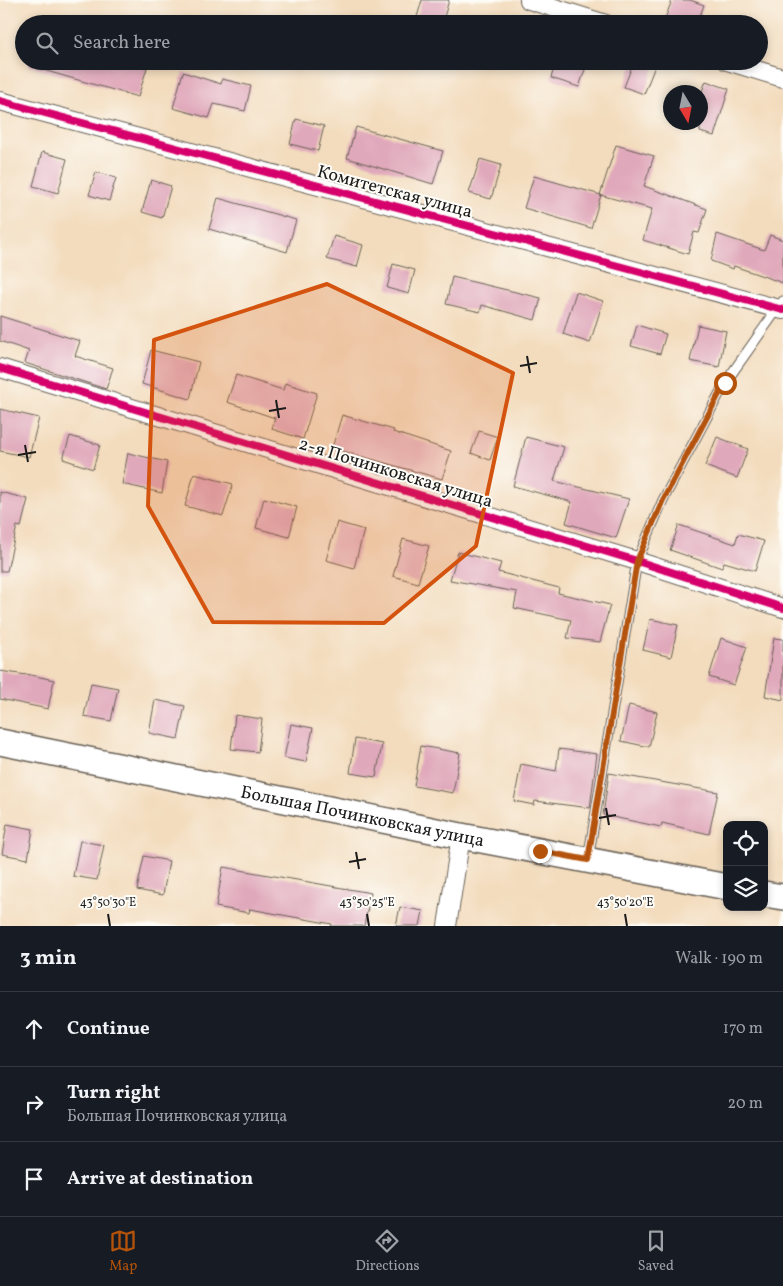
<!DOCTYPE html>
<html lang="en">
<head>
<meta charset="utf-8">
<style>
  :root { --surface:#171b24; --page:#242831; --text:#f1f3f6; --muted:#9ea1a6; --line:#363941; --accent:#b45309 }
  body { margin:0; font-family:Vollkorn,serif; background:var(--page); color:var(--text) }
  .controls { position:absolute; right:15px; bottom:15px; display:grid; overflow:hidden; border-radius:10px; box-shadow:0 2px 8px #0003 }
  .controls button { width:45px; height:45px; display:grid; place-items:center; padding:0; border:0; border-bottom:1px solid var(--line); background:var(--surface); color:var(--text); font:25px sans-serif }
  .compass { position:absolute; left:663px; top:85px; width:45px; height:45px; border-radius:50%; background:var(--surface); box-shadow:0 2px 8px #0003; rotate:170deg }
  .stop { position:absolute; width:15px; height:15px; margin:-11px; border:4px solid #b45309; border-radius:50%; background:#fff }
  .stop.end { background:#b45309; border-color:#fff; box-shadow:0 1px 5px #0008 }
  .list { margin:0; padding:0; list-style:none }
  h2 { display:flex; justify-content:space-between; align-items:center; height:65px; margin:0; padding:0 20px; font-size:21px }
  h2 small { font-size:16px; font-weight:400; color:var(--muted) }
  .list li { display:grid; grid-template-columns:32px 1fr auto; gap:15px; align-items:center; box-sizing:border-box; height:75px; padding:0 20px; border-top:1px solid var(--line) }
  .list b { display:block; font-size:19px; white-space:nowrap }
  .list p { margin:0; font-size:16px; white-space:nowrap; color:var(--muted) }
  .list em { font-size:16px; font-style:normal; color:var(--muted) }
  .icon { flex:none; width:28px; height:28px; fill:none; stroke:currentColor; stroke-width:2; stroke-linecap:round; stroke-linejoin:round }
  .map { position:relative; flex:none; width:783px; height:926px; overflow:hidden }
  .search { position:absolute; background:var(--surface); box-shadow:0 2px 8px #0003; left:15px; right:15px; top:15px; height:55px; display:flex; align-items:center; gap:12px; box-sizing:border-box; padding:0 18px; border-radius:28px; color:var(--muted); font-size:19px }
  .sheet { height:290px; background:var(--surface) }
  nav { display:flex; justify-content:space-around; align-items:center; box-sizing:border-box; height:70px; border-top:1px solid var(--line); background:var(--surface); font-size:14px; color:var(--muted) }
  nav a { display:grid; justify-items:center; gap:2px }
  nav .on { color:var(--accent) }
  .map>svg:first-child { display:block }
  .building { fill:#e0a9bb }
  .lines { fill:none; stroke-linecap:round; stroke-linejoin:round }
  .lane-casing { stroke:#675f54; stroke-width:11 }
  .street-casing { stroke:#675f54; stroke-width:20 }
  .secondary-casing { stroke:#675f54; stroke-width:28 }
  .lane { stroke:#fff; stroke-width:9 }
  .street { stroke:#fff; stroke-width:18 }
  .secondary { stroke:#fff; stroke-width:25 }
  .cycleway-casing { stroke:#fdfcf7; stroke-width:11 }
  .cycleway { stroke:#d6006c; stroke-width:8 }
  .route { stroke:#b45309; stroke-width:6 }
  .marked { fill:#d4530e; fill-opacity:0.2; stroke:#d4530e; stroke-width:4; stroke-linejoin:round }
  .ticks { fill:none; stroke:#1c1c1c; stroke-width:2 }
  .labels { text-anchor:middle; stroke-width:4; stroke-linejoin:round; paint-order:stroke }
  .street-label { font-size:18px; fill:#1c1c1c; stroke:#fdfcf7 }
  .ticks-label { font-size:12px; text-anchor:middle; fill:#1c1c1c; stroke:#fdfcf7; stroke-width:4; stroke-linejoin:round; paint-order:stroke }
</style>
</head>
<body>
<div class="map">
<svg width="783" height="926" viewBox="0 0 783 926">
  <rect width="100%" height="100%" fill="#fdfcf7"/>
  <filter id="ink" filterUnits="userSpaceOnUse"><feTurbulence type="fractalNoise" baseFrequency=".02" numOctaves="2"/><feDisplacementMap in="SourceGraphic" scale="10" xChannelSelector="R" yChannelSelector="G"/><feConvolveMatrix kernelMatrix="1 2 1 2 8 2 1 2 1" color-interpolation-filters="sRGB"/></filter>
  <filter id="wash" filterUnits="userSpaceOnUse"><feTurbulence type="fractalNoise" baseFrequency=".0096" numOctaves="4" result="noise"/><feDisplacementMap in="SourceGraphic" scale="20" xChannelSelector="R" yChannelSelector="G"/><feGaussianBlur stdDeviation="1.12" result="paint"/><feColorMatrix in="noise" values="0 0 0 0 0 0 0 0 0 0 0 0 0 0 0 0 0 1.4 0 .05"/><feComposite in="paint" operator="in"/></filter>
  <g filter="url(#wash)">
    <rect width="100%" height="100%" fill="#f3dcbd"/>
    <g id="blocks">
      <path class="building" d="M422,0h27l-7,24h-27z
        M672,0h18l14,5 -7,19h-34z
        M30,61h94l23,7 -9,29 -109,-31z
        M556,61h32l-9,26 -28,-9z
        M634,61h23l-13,33 -20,-7z
        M183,72l38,12 1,-5 29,7 -6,25 -31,-7 -5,14 -36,-10z
        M706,81l23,8 -15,47 -14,-4v-36z
        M296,119l28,7 -6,25 -28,-7z
        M356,127l87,24 -10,33 -86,-26z
        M616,145l38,11 -10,30 63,23 -8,24 -5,-1 -6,22 -45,-14 9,-31 -52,-14z
        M42,152l25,7 -9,34 -25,-7z
        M480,159l21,6 -10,34 -22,-6z
        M96,172l20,6 -7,23 -20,-6z
        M534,176l67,19 -10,33 -67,-20z
        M151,180l20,6 -9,32 -20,-6z
        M218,198l78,22 -9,32 -78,-23z
        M717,234l47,16 6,-15 13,5v43l-49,-17 -1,3 -22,-8z
        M334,236l29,9 -6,22 -30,-8z
        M393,264l22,6 -6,24 -22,-6z
        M452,277l89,21 -6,22 -53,-15 -2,7 -34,-8z
        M576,292l27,9 -13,42 -27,-9z
        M0,316l80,25 -5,15 38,12 -7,21 -81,-26 4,-12 -29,-10z
        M637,325l29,9 -6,20 -29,-8z
        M698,325l28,6 -7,36 -29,-6z
        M151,350l48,12 -9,37 -48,-15z
        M236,375l47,15 2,-7 32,10 -14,46 -31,-10 3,-11 -48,-16z
        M0,409l39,9 -10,39 -29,-6z
        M342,415l52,15 -1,2 58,19 -9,28 -110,-31z
        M479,431l19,6 -8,23 -19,-7z
        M70,436l30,9 -7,24 -30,-10z
        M526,437l38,10 -10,34 75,18 -13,39 -50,-15 6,-21 -59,-16z
        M717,437l31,12 -11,29 -32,-12z
        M128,453l39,9 -5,31 -40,-9z
        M194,474l39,10 -10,32 -38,-10z
        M0,492l28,7 -7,28 -4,-1 -10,45h-7z
        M264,498l33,9 -8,30 -33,-9z
        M337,522l27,8 -10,38 -28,-8z
        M679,525l56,19 3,-10 26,7 -9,30 -31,-9 -2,6 -52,-18z
        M403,539l26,7 -11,37 -25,-7z
        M458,552l43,11 -3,9 61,16 -1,5 52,12 -10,37 -33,-4 4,-18 -57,-12 3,-16 -67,-12z
        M650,619l28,6 -7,32 -28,-7z
        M721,638l26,9 -13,38 -25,-8z
        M774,638l9,1v61l-18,-4z
        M0,671l26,4v-1l28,6 -6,29 -48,-10z
        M91,683l27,5 -7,33 -27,-5z
        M155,700l30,6 -7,33 -29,-6z
        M629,705l28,7 -8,35 -28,-6z
        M235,715l27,4 -4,33 -27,-3z
        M291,724l22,4 -7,34 -22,-4z
        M355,739l27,5 -6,33 -26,-4z
        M421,746l39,7 -7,40 -39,-7z
        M559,749l38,5 -7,54 -55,-7 -1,4 -20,-4 7,-37 35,7z
        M609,773l109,19 -9,42 -47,-11 -1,4 -58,-12z
        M7,824l26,5 -5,30 -26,-5z
        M80,841l24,4 -7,35 -24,-4z
        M144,856l25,5 -6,34 -26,-5z
        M223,867l148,26 -7,33h-33l1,-2 -82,-15 -1,4 -33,-6z
        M400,907l23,4 -3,15h-24z"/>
    </g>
  </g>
  <g filter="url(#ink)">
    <use href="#blocks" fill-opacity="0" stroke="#675f54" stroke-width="1"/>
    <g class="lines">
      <defs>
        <path id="lane" d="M588,860l49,-299 26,-61 62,-117 58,-82"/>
        <path id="street" d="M529,0l77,24
          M727,61l56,17
          M0,101l783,209
          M0,368l637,193 146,47
          M447,926l14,-90"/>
        <g id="secondary">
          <path id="s1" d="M0,742l461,94 266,51"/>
          <path d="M764,894l19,3"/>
        </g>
      </defs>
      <use href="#lane" class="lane-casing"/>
      <use href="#street" class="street-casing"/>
      <use href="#secondary" class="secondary-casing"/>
      <use href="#lane" class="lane"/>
      <use href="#street" class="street"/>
      <use href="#secondary" class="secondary"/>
      <defs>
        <path id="cycleway" d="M0,101l783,209
          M0,368l637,193 146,47"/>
      </defs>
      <use href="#cycleway" class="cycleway-casing"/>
      <use href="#cycleway" class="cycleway"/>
    </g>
  </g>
  <g class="lines" filter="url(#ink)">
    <path class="route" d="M540,851l48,9 49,-299 26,-61 62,-117"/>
  </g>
  <path class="marked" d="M327,284l186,89 -37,173 -92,77 -171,-1 -65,-116 6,-166z"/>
  <path class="ticks" d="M527,356l3,17M520,366l17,-3M276,400l3,18M269,411l17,-3M25,445l3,17M18,455l18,-3M606,808l3,17M599,818l17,-3M356,852l3,17M349,862l17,-3M108,914l2,12M367,914l2,12M625,914l2,12"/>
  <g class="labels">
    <g class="street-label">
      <text transform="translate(395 191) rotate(15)" y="6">Комитетская улица</text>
      <text transform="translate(396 472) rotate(17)" y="6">2-я Починковская улица</text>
      <text dy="6" stroke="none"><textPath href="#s1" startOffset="370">Большая Починковская улица</textPath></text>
    </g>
  </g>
  <g class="ticks-label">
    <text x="108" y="906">43°50'30"E</text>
    <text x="367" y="906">43°50'25"E</text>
    <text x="625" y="906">43°50'20"E</text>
  </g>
</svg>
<div class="controls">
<button><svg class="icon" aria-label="locate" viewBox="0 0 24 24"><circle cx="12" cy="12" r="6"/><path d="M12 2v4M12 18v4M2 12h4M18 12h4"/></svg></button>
<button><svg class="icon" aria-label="layers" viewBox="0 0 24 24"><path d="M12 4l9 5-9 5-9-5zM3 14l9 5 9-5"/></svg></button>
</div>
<svg class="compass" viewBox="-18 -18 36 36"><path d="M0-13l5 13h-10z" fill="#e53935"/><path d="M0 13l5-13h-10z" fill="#9ea1a6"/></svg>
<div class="stop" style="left:725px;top:383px"></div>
<div class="stop end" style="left:540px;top:851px"></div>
<div class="search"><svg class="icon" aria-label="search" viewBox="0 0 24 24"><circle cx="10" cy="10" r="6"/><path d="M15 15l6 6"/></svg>Search here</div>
</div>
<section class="sheet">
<h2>3 min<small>Walk · 190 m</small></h2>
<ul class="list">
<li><svg class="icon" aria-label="ahead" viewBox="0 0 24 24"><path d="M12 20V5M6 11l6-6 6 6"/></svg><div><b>Continue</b></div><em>170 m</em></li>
<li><svg class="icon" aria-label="right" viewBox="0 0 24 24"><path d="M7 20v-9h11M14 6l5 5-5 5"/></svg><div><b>Turn right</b><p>Большая Починковская улица</p></div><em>20 m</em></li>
<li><svg class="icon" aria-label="arrive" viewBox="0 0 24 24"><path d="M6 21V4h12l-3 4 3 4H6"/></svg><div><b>Arrive at destination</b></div></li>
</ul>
</section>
<nav>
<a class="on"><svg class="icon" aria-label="map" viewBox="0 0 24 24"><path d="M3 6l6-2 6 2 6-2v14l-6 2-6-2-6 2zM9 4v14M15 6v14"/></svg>Map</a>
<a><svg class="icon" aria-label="directions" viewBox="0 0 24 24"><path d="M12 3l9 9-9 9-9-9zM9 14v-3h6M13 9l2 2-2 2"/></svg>Directions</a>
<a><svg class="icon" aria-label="saved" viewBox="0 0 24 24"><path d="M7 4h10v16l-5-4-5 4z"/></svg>Saved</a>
</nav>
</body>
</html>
